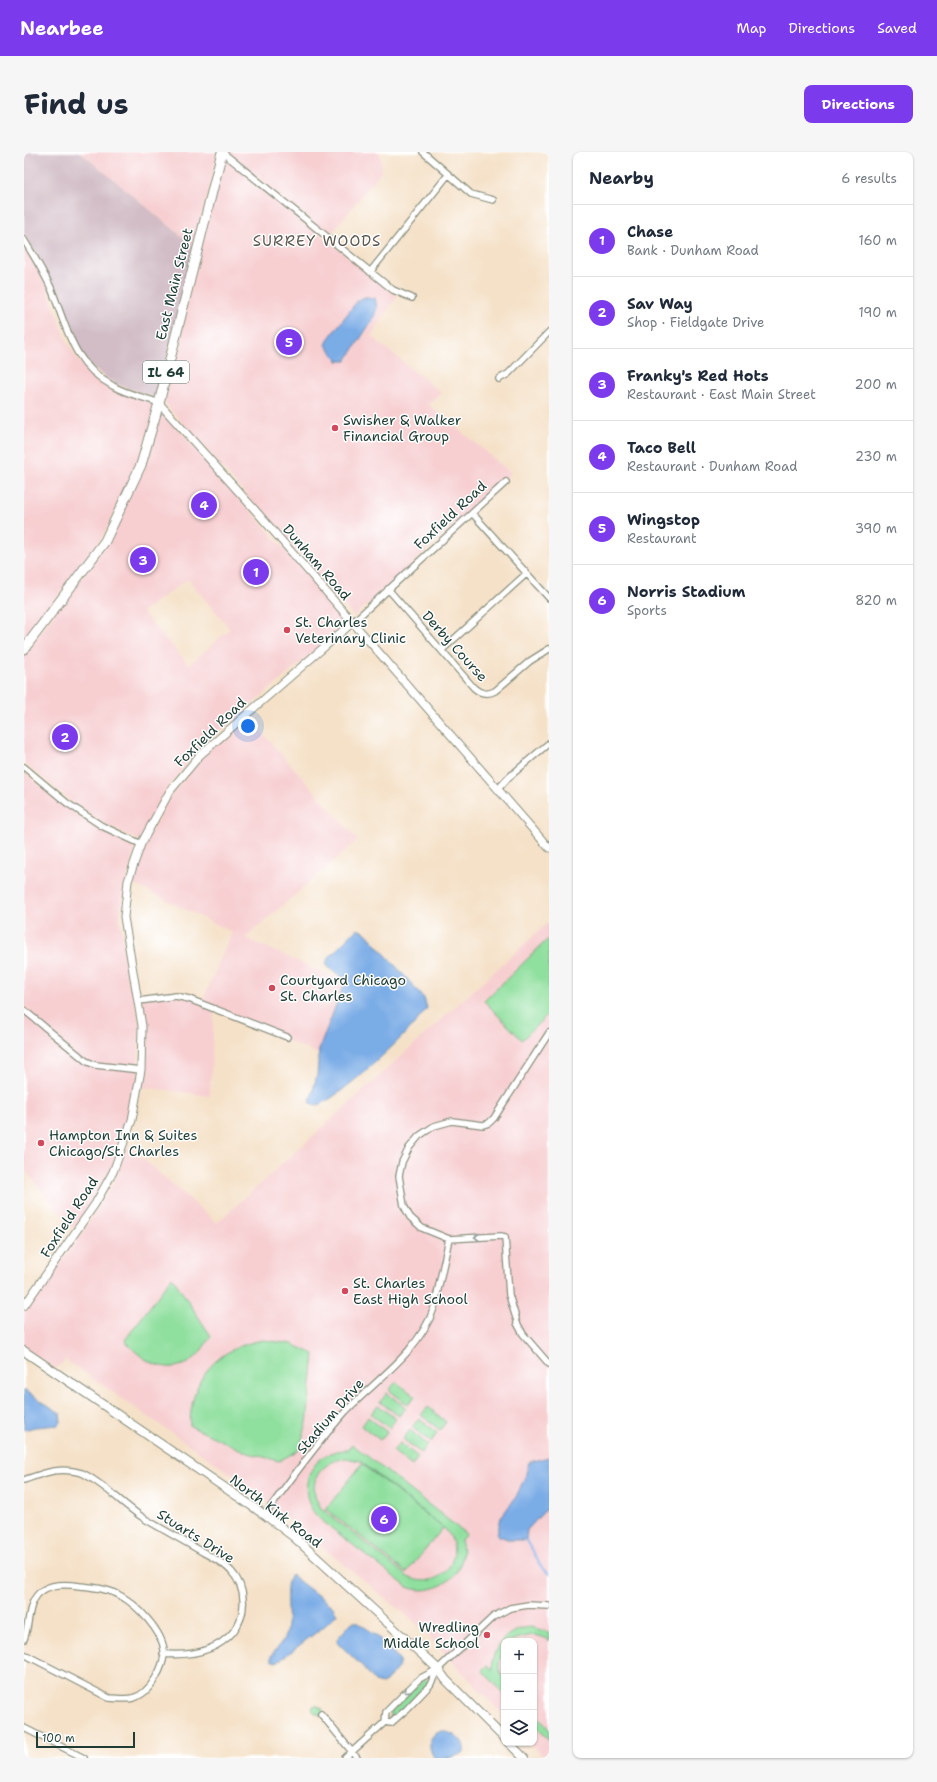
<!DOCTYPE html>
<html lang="en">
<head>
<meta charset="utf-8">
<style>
  :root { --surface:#fff; --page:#f6f6f7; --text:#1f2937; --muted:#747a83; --line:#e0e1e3; --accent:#7c3aed }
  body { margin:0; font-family:"Shantell Sans",sans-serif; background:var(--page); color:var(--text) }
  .controls { position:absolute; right:12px; bottom:12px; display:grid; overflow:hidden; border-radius:8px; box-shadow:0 1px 3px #0004 }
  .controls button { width:36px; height:36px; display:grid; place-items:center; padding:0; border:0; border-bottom:1px solid var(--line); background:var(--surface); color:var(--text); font:20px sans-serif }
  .scale { position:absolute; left:12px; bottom:10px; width:99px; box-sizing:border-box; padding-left:4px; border:2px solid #1f3d34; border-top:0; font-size:11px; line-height:14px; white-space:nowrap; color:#1f3d34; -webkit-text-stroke:3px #fff; paint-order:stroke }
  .you { position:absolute; left:224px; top:574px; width:14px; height:14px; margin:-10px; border:3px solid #fff; border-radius:50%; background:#1a73e8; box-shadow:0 0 0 6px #1a73e833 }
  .badge { display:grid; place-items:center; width:26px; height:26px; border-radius:50%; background:var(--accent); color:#fff; font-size:13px; font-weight:700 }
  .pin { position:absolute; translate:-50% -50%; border:2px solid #fff; box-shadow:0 1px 4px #0006 }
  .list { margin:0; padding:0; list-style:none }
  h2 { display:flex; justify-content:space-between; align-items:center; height:52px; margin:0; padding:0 16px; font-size:17px }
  h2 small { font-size:13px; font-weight:400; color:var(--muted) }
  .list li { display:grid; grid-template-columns:26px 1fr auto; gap:12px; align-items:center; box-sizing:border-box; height:72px; padding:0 16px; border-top:1px solid var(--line) }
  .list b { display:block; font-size:15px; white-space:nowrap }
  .list p { margin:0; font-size:13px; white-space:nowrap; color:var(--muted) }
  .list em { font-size:13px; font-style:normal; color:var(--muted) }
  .icon { flex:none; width:22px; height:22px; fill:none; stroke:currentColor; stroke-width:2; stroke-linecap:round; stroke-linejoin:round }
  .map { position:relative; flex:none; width:525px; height:1606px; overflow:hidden; border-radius:8px }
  header { display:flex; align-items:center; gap:24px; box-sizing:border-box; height:56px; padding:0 20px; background:var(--accent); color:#fff }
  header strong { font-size:19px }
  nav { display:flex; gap:22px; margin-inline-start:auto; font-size:14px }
  .intro { display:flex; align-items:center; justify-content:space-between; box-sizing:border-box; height:96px; padding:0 24px }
  h1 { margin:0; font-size:28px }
  .button { padding:10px 18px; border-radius:8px; background:var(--accent); color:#fff; font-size:14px; font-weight:700 }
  main { display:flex; gap:24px; padding:0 24px }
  aside { flex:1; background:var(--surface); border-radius:8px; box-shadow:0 1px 3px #0004 }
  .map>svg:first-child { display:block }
  .built { fill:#f7cfd1; fill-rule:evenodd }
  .industrial { fill:#d2bdc6 }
  .green { fill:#8fdf9e; stroke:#578e69; fill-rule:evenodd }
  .water { fill:#7aace6; stroke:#4c748d }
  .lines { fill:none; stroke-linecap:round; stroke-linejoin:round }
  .stream { stroke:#7aace6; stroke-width:2 }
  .minor-casing { stroke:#8a8f7e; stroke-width:8 }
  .tertiary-casing { stroke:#8a8f7e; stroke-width:9 }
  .secondary-casing { stroke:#8a8f7e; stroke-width:10 }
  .primary-casing { stroke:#8a8f7e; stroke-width:11 }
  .minor { stroke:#fff; stroke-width:5.5 }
  .tertiary { stroke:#fff; stroke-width:7 }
  .secondary { stroke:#fff; stroke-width:8 }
  .primary { stroke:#fff; stroke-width:9 }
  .oneway { stroke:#8f9e9a }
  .poi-dot { fill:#d1495b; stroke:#fff; stroke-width:1.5 }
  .labels { text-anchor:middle; stroke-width:3; stroke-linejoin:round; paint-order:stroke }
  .shield { fill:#fff; stroke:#627771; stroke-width:1 }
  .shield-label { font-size:13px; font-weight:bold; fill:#1f3d34 }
  .street-label { font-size:14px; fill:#1f3d34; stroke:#fff }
  .poi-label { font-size:14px; fill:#1f3d34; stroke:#fff; text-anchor:start }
  .neighbourhood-label { font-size:15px; letter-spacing:1px; fill:#5f5a51; stroke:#fff }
</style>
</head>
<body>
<header>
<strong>Nearbee</strong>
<nav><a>Map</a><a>Directions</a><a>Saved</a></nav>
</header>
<div class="intro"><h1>Find us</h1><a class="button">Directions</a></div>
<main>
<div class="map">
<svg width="525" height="1606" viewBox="0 0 525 1606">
  <rect width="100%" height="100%" fill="#fff"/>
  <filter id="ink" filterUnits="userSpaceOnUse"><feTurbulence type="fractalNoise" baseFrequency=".025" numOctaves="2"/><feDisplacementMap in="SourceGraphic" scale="8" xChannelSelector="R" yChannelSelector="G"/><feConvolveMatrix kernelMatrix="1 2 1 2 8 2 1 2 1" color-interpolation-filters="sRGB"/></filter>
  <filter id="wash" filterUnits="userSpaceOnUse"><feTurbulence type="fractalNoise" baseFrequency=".012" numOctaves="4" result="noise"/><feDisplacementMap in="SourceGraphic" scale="16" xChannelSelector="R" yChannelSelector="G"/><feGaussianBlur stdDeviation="0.9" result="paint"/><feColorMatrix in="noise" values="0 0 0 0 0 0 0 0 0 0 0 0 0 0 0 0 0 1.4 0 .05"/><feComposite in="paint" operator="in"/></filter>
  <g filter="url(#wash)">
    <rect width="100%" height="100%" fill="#f5e1c8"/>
    <path class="built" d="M56,0h138l-23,95z
      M202,0h154l2,19 -53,65z
      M199,4l174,140 -26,40 70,57 -13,11 83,69 -157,144 -191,-216z
      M0,95l13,18 11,25 19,52 12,19 15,15 18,14 47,13 -21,62 -37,75 -77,101z
      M136,256l189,214 -144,122 -37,43 -28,54 -35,-17 -33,-22 -48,-39v-110l84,-111zM164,427l42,50 -41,36 -47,-53z
      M223,564l111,124 -113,98 108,48 -30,70 -109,-46 -4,86 -67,-9 3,-63 -5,-27 37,-4 25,7 29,-68 -101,-49 12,-36 28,-52 35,-43z
      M0,620l58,47 54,28 -13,44 -3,30 20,106 -2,46 -8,46 -14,40 -25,47 -16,25 -51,-62v-162l11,7 -11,-9z
      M525,770v836h-4l-15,-15h4v-102h-30v75l-88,-93 -179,-145 -171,-118 -11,9 -31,-22v-33l59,-83 32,-51 13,-34 89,77z"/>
    <path class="industrial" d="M0,0h56l115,95 -38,151 -42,-14 -19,-13 -12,-14 -11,-17 -20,-53 -11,-23 -18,-29z"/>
    <path class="green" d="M525,786v75l-27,27 -38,-39z
      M148,1125l39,59c-6,9 -12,20 -22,26 -24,14 -50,-3 -64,-22z
      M240,1188l28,4 22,10 -7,69 -8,27 -20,11 -31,-8 -58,-27c0,-48 27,-79 74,-86z
      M372,1230l19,14 -7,9 -19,-15z
      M363,1241l19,15 -7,8 -19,-14z
      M354,1253l18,14 -7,9 -18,-14z
      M404,1255l18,15 -6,8 -19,-15z
      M344,1265l19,15 -7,8 -18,-14z
      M395,1267l18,14 -6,9 -19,-15z
      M386,1278l18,15 -7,8 -18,-14z
      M376,1291l18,14 -6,9 -19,-15z
      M328,1292l114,90 -5,6c10,32 -24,59 -54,47l-86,-67c-29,-25 -12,-71 27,-70zM322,1306l14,3 87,70c20,28 -8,61 -39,46l-87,-69c-16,-24 -2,-46 25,-50z
      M338,1312l81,64 -37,45 -80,-64z
      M507,1475l18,5v9c-18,-13 -27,0 -45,0 0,9 -5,16 -5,25 0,6 3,9 5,15 1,3 0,9 0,13l-22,-24 5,-5 6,5c-3,-24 15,-41 38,-43z
      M401,1526l4,4 -2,2 -32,33 -3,2 -3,-1 2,-6z
      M292,1553l6,3 2,9 -12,-6 1,-5z
      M510,1561l15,16v11l-15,-15z"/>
    <path class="water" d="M341,145l10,1 2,10 -4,11 -27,42h-8l-12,-16 3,-7 29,-38z
      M333,777l8,3 28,31 31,35 3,10c-11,19 -93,96 -112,98l-5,-4 7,-27 2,-26 26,-67c-3,-9 -16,-10 -19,-19l4,-7z
      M0,1238l36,23 1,9 -2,3 -24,2 -11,3z
      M525,1305v49l-22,24 -1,10h-16l-13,-5 4,-18 15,-20 9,-20 4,-15z
      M267,1423l42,32 4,7 -10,10 -48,37 -4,1 -4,-2v-4c4,-6 11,-13 14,-20 6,-14 -3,-53 6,-61z
      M328,1470h5l18,12 25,26 -2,8 -15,16 -6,-1 -2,-2 -12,-14 -26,-25v-3z
      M418,1579c11,2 24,8 22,21 -9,6 -18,6 -30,6l-4,-9v-9l6,-8z"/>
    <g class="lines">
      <path class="stream" d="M502,1388c9,10 11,27 23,34"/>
    </g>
  </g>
  <g filter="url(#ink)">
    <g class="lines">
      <defs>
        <path id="minor" d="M198,0l171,138 19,8
          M399,0l48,42 22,6
          M0,88c10,16 19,31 27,48 16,39 21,76 62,98 13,8 31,11 46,17
          M346,120l78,-97
          M475,227l9,-5 41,-42
          M448,361l77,85
          M364,437l86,99c7,6 13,7 21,3l35,-30 19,-12
          M329,470l153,-140
          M418,498l84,-76
          M0,615l43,36 35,23 39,18
          M474,637l10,-11 41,-35
          M115,849l37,-5 13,3 98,38
          M0,858l62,51 9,4 46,5
          M492,1166l-7,-23 -4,-58 -4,-1 -52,3 -27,-11 -12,-11 -6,-11 -5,-30 3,-14 7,-14 10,-12 15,-10 18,-5 31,4 6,-2 5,-5 55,-85
          M493,1171l6,11 26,30
          M0,1328c20,-7 36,-14 58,-7 23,11 41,32 63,46 19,11 37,21 56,32 10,6 22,11 30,20 16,17 16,44 2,61 -17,20 -45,24 -70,22
          M241,1363c25,-35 52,-72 81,-104 31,-32 73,-59 88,-103l15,-69
          M0,1487c6,-15 3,-34 15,-46 11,-10 27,-9 41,-7 13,1 30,3 41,10 16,9 41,35 43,54 1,16 -14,44 -31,48 -8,2 -17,0 -24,0l-85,-44
          M297,1562l36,44
          M361,1570l1,-10 33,-33 19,-10
          M0,1576l60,30
          M321,1606l40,-36 6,1 16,-14 23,-24 8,-16 55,-52 17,-9 18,-3 21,1"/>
        <path id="tertiary" d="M135,251l96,107 294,338
          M0,1154l71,-102 18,-32 19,-52 9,-50 1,-44 -18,-109 4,-36 13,-37 29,-53 30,-36 153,-133"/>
        <path id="secondary" d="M0,1199l241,164 29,22 144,132 8,11 58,58
          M485,1591l15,15"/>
        <path id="primary" d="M0,497l81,-108 36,-76 18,-62 63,-251"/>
      </defs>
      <use href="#minor" class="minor-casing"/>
      <use href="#tertiary" class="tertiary-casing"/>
      <use href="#secondary" class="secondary-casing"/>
      <use href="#primary" class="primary-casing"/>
      <use href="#minor" class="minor"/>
      <use href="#tertiary" class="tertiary"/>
      <use href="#secondary" class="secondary"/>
      <use href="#primary" class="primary"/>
    </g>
    <defs><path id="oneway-chevron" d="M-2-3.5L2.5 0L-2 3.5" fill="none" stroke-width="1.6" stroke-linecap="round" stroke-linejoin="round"/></defs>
    <g class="oneway">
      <use href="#oneway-chevron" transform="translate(453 1085) rotate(177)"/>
      <use href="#oneway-chevron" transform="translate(383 1539) rotate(134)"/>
    </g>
  </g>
  <g class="poi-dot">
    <circle cx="311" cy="276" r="4"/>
    <circle cx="263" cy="478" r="4"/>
    <circle cx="248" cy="836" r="4"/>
    <circle cx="17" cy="991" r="4"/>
    <circle cx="321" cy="1139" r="4"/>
    <circle cx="463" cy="1483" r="4"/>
  </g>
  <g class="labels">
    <rect class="shield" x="119" y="209" width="46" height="22" rx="3"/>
    <g class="shield-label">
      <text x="142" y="225">IL 64</text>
    </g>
    <g class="street-label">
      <text transform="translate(150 132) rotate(-76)" y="5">East Main Street</text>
      <text transform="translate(426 363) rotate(-43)" y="5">Foxfield Road</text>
      <text transform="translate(293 410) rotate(49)" y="5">Dunham Road</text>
      <text transform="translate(431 494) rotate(48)" y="5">Derby Course</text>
      <text transform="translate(186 580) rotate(-44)" y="5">Foxfield Road</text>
      <text transform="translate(45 1065) rotate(-57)" y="5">Foxfield Road</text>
      <text transform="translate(306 1264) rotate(-49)" y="5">Stadium Drive</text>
      <text transform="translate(252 1359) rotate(37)" y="5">North Kirk Road</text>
      <text transform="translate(172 1384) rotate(32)" y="5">Stuarts Drive</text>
    </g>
    <g class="poi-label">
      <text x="319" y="273">Swisher &amp; Walker<tspan x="319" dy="16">Financial Group</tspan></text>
      <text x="271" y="475">St. Charles<tspan x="271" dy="16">Veterinary Clinic</tspan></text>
      <text x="256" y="833">Courtyard Chicago<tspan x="256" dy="16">St. Charles</tspan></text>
      <text x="25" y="988">Hampton Inn &amp; Suites<tspan x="25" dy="16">Chicago/St. Charles</tspan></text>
      <text x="329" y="1136">St. Charles<tspan x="329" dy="16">East High School</tspan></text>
      <text x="455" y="1480" text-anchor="end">Wredling<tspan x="455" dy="16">Middle School</tspan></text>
    </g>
    <g class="neighbourhood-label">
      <text x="293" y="94">SURREY WOODS</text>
    </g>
  </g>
</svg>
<div class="controls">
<button>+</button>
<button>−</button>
<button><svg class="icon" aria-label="layers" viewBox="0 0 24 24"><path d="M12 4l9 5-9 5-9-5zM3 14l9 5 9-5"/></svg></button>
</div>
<div class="scale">100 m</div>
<div class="you"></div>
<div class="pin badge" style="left:232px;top:420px">1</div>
<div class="pin badge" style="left:41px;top:585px">2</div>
<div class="pin badge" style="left:119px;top:408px">3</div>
<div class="pin badge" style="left:180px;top:353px">4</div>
<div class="pin badge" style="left:265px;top:190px">5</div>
<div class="pin badge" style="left:360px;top:1367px">6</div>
</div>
<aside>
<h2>Nearby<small>6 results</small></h2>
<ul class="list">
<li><span class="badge">1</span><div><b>Chase</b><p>Bank · Dunham Road</p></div><em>160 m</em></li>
<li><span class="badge">2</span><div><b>Sav Way</b><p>Shop · Fieldgate Drive</p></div><em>190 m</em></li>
<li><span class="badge">3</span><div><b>Franky's Red Hots</b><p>Restaurant · East Main Street</p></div><em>200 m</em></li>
<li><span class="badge">4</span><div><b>Taco Bell</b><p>Restaurant · Dunham Road</p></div><em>230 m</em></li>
<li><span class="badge">5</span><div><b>Wingstop</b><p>Restaurant</p></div><em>390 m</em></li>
<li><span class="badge">6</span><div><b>Norris Stadium</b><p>Sports</p></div><em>820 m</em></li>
</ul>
</aside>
</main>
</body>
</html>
